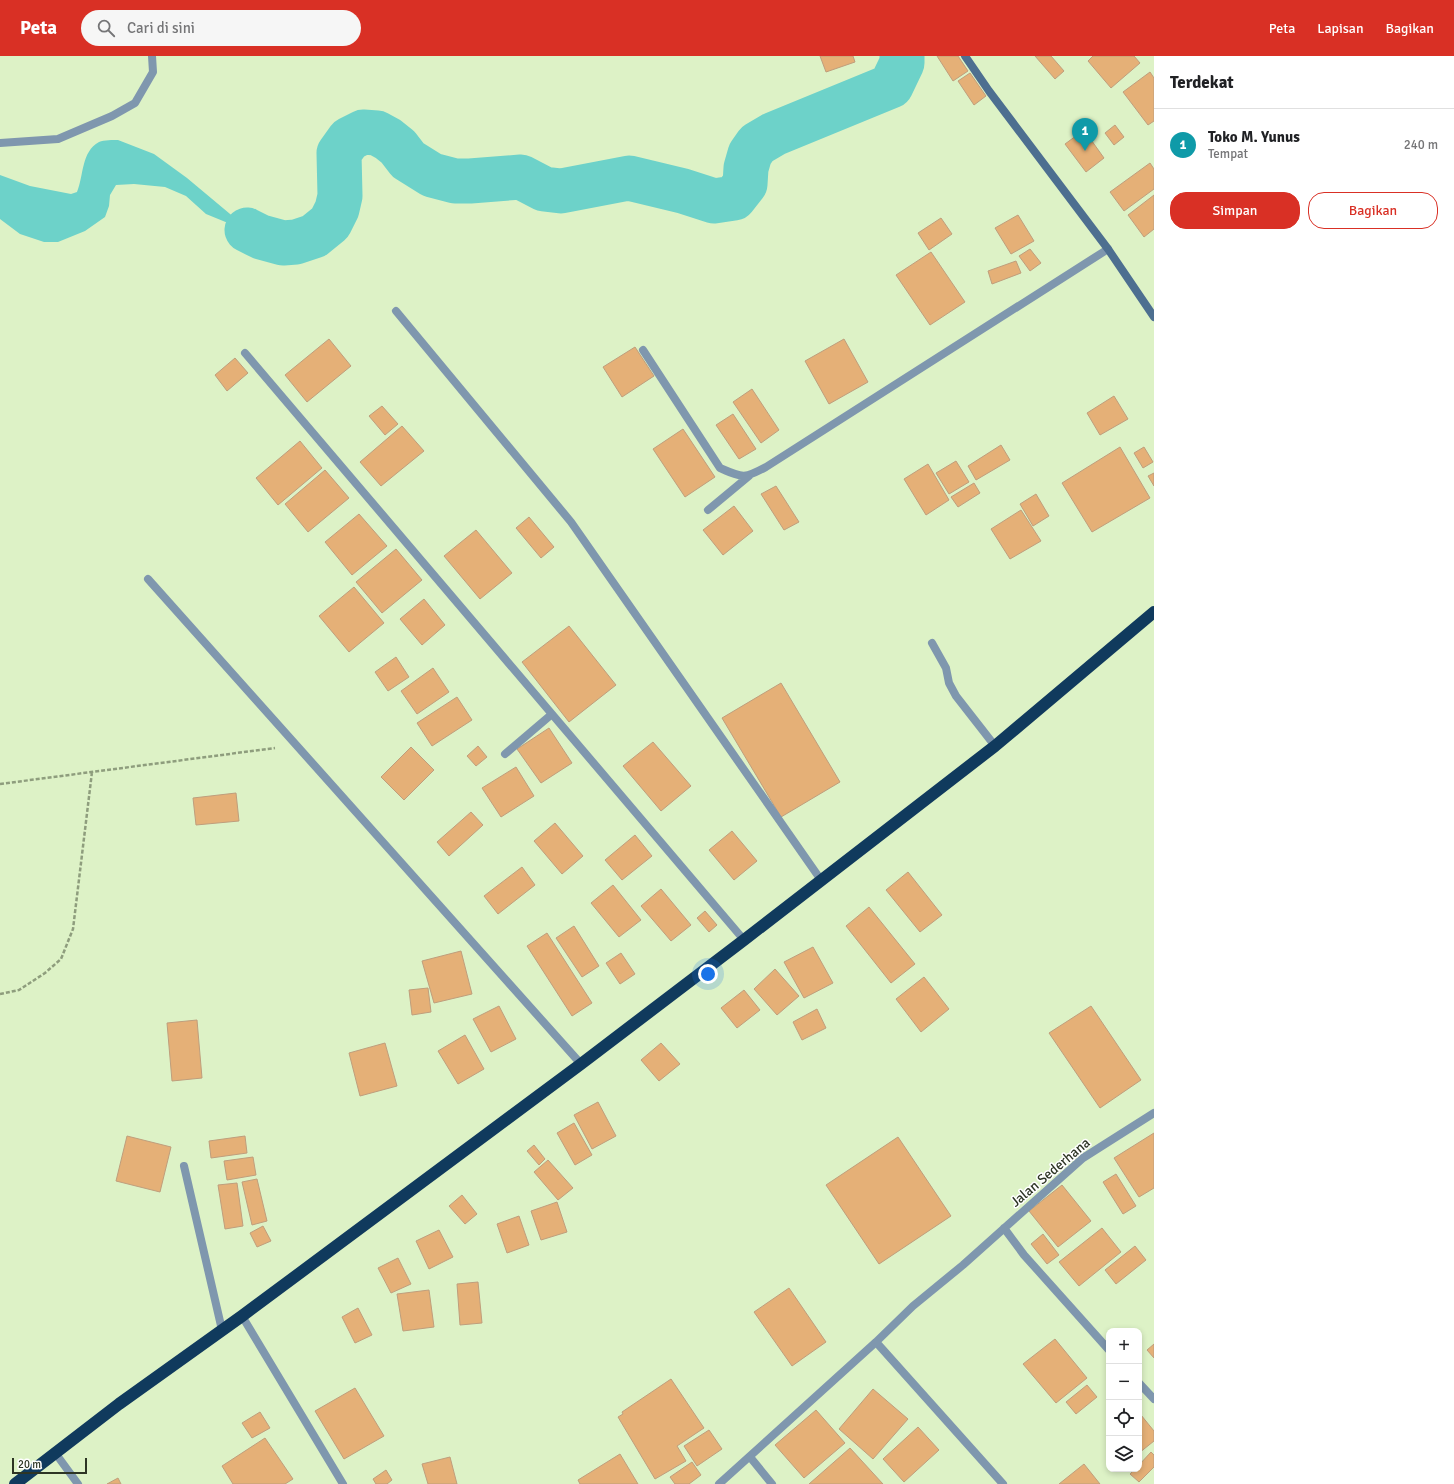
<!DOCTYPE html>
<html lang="id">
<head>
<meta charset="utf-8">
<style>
  :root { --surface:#fff; --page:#f6f6f6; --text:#202124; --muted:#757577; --line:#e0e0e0; --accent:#d93025 }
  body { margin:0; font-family:Signika,sans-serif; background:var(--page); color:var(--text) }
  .controls { position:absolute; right:12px; bottom:12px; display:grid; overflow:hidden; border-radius:8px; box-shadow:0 2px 6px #0003 }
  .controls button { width:36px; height:36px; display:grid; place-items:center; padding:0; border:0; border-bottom:1px solid var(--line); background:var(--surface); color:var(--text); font:20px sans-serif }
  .scale { position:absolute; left:12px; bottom:10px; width:75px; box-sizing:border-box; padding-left:4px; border:2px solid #2d3524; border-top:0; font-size:11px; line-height:14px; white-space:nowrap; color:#2d3524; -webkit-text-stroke:3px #fff; paint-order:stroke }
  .you { position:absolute; left:708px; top:918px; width:14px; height:14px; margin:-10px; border:3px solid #fff; border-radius:50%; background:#1a73e8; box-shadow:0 0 0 6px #1a73e833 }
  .badge { display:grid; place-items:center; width:26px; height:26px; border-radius:50%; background:var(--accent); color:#fff; font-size:13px; font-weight:700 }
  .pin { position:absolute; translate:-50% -33px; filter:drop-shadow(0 1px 2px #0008) }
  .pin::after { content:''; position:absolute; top:21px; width:14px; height:12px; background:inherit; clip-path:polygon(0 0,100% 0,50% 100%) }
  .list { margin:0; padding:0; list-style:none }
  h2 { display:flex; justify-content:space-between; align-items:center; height:52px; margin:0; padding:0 16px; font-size:17px }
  h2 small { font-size:13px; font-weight:400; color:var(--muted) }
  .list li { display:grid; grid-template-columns:26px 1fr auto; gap:12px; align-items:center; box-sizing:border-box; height:72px; padding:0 16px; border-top:1px solid var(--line) }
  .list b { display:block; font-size:15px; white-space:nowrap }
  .list p { margin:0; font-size:13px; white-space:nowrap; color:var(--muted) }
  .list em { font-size:13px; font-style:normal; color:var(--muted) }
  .actions { display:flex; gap:8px; padding:12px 16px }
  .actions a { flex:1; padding:9px 0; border:1px solid var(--accent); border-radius:16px; text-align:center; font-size:14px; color:var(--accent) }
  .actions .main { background:var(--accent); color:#fff }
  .icon { flex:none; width:22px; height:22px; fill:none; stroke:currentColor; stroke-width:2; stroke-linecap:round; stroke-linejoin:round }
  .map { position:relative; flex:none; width:1154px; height:1428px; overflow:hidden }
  header { display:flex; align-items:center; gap:24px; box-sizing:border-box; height:56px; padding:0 20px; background:var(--accent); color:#fff }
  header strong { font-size:19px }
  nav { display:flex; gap:22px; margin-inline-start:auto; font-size:14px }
  .search { width:280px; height:36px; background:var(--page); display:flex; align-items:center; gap:10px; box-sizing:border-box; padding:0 14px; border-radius:22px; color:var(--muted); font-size:15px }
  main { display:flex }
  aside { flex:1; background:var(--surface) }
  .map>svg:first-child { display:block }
  .water { fill:#6dd2c9 }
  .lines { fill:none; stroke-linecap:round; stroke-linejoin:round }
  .river { stroke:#6dd2c9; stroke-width:45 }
  .building { fill:#e5b077; stroke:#bf9e7c }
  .path { stroke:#8e9d7d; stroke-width:2.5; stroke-dasharray:4 2; stroke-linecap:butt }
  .lane { stroke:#7f97ae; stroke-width:8 }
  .street { stroke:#7f97ae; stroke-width:8 }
  .secondary { stroke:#4d6f90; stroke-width:8 }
  .highway { stroke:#103a5d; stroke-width:12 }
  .labels { text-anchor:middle; stroke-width:3; stroke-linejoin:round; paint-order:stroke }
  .street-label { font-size:14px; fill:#2d3524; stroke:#fff }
</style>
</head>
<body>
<header>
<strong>Peta</strong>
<div class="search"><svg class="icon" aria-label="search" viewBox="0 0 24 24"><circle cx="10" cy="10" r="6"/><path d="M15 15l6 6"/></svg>Cari di sini</div>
<nav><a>Peta</a><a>Lapisan</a><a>Bagikan</a></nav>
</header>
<main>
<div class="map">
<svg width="1154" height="1428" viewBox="0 0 1154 1428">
  <rect width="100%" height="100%" fill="#ddf2c6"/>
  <path class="water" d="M118,84l36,14 33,24 61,51 -20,-6 -22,-9 -20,-18 -21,-9 -31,-3 -18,1 -6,10 -1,11 -4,11 -20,14 -27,11h-14l-24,-8 -20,-15v-44l30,11 41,8 6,-2c7,-17 4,-40 22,-50 5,-2 14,-2 19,-2z"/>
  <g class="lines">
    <path class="river" d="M247,174l14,7 22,6 13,-1 18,-6 16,-13 7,-14 3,-13 -1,-43 10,-14 14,-7 14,1 11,6 10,8 10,13 24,15 23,6h15l51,-4 23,12 17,2 68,-13 54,13 31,10 20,-3 11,-14 1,-16 4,-14 7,-10 17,-10 117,-48 11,-23v-7"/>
  </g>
  <path class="building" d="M820,0h33l2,6 -29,10z
    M937,0h21l10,15 -15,10z
    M1035,0h16l13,15 -9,8z
    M1093,0h41l6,7 -29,25 -23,-27z
    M1150,16l4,6v43l-6,4 -25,-33z
    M970,17l16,23 -12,9 -16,-24z
    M1115,69l9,12 -10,8 -9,-12z
    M1084,74l20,28 -18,14 -21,-28z
    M1150,107l4,6v20l-30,22 -14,-19z
    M1154,139v34l-10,8 -16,-22z
    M1018,159l16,26 -23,13 -16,-26z
    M941,162l11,16 -23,16 -11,-17z
    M1030,193l11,14 -11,8 -11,-15z
    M931,196l34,50 -35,23 -34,-50z
    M1016,205l5,12 -29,11 -4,-13z
    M329,283l22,27 -44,36 -22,-27z
    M844,283l24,43 -39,22 -24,-43z
    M635,291l19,29 -32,21 -19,-30z
    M235,302l13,15 -21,18 -12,-16z
    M752,333l27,41 -18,13 -28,-41z
    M1114,340l14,23 -28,16 -13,-22z
    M382,350l16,18 -13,11 -16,-19z
    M733,358l23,35 -17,10 -23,-34z
    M402,370l22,25 -43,35 -21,-24z
    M683,373l32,48 -30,20 -32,-48z
    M300,385l22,27 -44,37 -22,-27z
    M1001,389l9,15 -34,20 -8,-14z
    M1120,391l30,51 -58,34 -30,-49z
    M1144,391l9,15 -10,6 -9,-15z
    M956,405l13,21 -20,12 -13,-21z
    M928,408l21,36 -23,15 -22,-36z
    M325,414l24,28 -41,34 -23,-28z
    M1154,417v13l-6,-10z
    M974,427l6,10 -22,14 -7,-10z
    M776,430l23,36 -15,8 -23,-36z
    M1036,438l13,22 -16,10 -13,-22z
    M734,450l19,25 -30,24 -20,-25z
    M1021,454l20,31 -31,18 -19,-30z
    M359,458l28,32 -35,29 -27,-33z
    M529,461l25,30 -13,11 -25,-30z
    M476,474l36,43 -32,26 -36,-43z
    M396,493l26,31 -40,33 -26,-31z
    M354,531l30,36 -35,29 -30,-36z
    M424,543l21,26 -23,20 -22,-26z
    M569,570l47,59 -47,37 -47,-60z
    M396,601l13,20 -21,14 -13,-19z
    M433,612l16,24 -32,22 -16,-23z
    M781,627l59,99 -59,35 -59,-99z
    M457,641l15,23 -40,26 -15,-23z
    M549,672l23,35 -31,20 -24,-34z
    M653,686l38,44 -30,25 -38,-45z
    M478,690l9,11 -11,9 -9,-10z
    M411,691l23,23 -30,30 -23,-23z
    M516,711l18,29 -33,21 -19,-29z
    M236,737l3,28 -43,4 -3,-27z
    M471,756l12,13 -34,31 -12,-14z
    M555,767l28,33 -21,18 -28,-33z
    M732,775l25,30 -23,19 -25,-30z
    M635,779l17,21 -30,24 -17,-20z
    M522,811l13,18 -37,29 -14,-18z
    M908,816l34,43 -22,17 -34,-42z
    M613,829l28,35 -22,17 -28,-34z
    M661,833l30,36 -20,16 -30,-35z
    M869,851l46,57 -24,19 -45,-57z
    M705,855l12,14 -8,7 -12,-14z
    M574,870l25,40 -17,11 -26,-39z
    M547,877l45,70 -20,13 -45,-70z
    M813,891l20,36 -29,15 -20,-36z
    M461,895l11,43 -38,9 -12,-42z
    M621,897l14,21 -15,10 -14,-21z
    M775,913l24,27 -22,19 -23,-26z
    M924,921l25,32 -28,23 -25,-33z
    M428,932l3,24 -19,3 -3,-25z
    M744,934l16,20 -23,18 -16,-20z
    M499,950l17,33 -25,13 -18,-33z
    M1091,950l50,74 -41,28 -51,-75z
    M817,953l9,19 -24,12 -9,-18z
    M197,964l5,58 -30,3 -5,-58z
    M465,979l19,34 -26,15 -20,-33z
    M385,987l12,43 -37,10 -11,-43z
    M661,987l19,21 -21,17 -18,-21z
    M598,1046l18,34 -24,13 -18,-34z
    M574,1067l18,32 -17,10 -18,-32z
    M1154,1077v55l-15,9 -25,-39z
    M127,1080l44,11 -11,45 -44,-11z
    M245,1080l2,17 -36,5 -2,-17z
    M898,1081l53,79 -72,48 -53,-79z
    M534,1089l11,14 -6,6 -12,-14z
    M253,1101l3,18 -29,5 -3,-19z
    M548,1104l25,28 -15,12 -24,-28z
    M1116,1118l20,32 -13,8 -20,-32z
    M257,1123l10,42 -15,4 -10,-43z
    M237,1127l6,43 -18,3 -7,-44z
    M1062,1129l29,36 -33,26 -29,-36z
    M462,1139l15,19 -12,10 -16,-18z
    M557,1146l10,30 -26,8 -10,-29z
    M519,1160l10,29 -22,8 -10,-29z
    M263,1170l8,15 -14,6 -7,-14z
    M1102,1172l19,24 -42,34 -20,-24z
    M439,1174l14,27 -24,12 -13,-28z
    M1043,1178l16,21 -12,9 -16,-20z
    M1135,1190l11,14 -30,24 -11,-14z
    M398,1202l13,26 -20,9 -13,-25z
    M478,1226l4,41 -22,2 -3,-41z
    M789,1232l37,54 -34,24 -38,-54z
    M429,1234l5,37 -31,4 -6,-37z
    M358,1252l14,27 -17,8 -13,-26z
    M1055,1283l32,39 -31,25 -33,-39z
    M1154,1288v14l-7,-8z
    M671,1323l33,49 -27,18 9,15 -31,18 -37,-62 5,-3 -1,-2z
    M1087,1329l10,12 -21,17 -10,-12z
    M355,1332l29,48 -40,23 -29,-48z
    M873,1333l35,30 -35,40 -34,-30z
    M816,1354l29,33 -41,35 -29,-33z
    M260,1356l10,16 -18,10 -10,-15z
    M1141,1359l13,16v10l-15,12v-37z
    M918,1371l21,23 -35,32 -21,-23z
    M709,1374l13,19 -25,17 -13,-20z
    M265,1382l28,41 -8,5h-52l-11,-18z
    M850,1392l33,36h-74z
    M1151,1396l3,3v12l-15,15 -9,-8 5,-5h4v-4z
    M620,1398l18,30h-58l-2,-4z
    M450,1401l7,27h-29l-6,-20z
    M692,1406l9,13 -12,9h-14l-5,-7z
    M1084,1408l16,20h-41z
    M386,1414l6,10 -5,4h-11l-3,-5z
    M118,1422l3,6h-14z"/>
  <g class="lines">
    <path class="path" d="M0,728l275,-36
      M0,938l19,-4 26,-17 16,-14 12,-30 19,-157"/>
    <path class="lane" d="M242,1260l101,168
      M56,1398l22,30"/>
    <path class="street" d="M0,87l58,-4 54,-23 23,-13 18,-31 -1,-16
      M396,255l175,211 250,358
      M643,294l77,118c23,10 24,11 46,-1l342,-218
      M245,297l499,587
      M708,454l41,-34
      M148,523l433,485
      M932,587l14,25 3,15 7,13 39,50
      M505,698l47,-40
      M184,1110l38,164
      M1004,1172l20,27 85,95
      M876,1286l127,142
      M1139,1327l15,16
      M750,1401l22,27
      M719,1428l157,-142 37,-36 50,-41 120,-107 71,-45"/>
    <path class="secondary" d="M965,0l24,35 119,158 46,68"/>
    <path class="highway" d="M15,1428l104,-80 123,-88 339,-252 163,-124 251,-194 159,-134"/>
  </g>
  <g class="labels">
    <g class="street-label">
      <text transform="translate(1050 1116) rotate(-40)" y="5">Jalan Sederhana</text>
    </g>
  </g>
</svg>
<div class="controls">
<button>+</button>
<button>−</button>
<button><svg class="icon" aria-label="locate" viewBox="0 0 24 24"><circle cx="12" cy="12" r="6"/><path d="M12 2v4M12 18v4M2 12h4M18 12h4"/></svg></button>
<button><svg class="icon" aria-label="layers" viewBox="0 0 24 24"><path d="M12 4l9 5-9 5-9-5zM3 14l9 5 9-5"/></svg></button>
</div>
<div class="scale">20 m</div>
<div class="you"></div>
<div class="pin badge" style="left:1085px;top:95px;background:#0f9aa8">1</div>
</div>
<aside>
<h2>Terdekat<small></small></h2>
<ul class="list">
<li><span class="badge" style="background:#0f9aa8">1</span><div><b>Toko M. Yunus</b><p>Tempat</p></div><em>240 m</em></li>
</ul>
<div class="actions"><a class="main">Simpan</a><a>Bagikan</a></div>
</aside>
</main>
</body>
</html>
